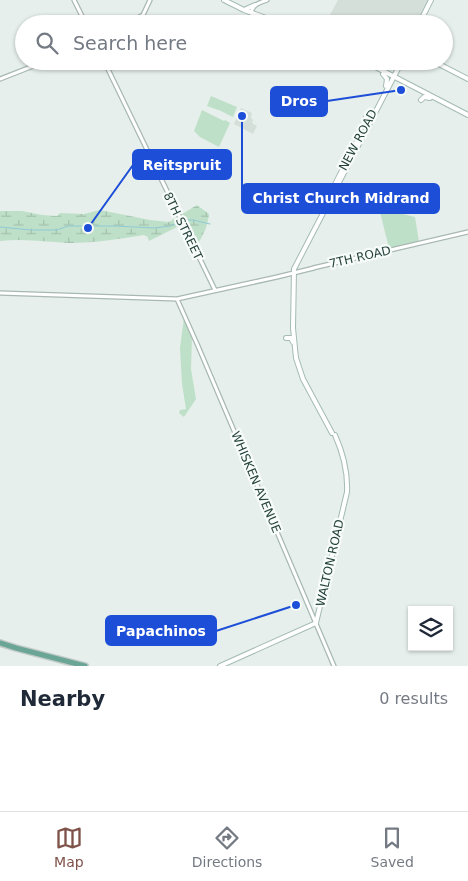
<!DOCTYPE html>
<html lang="en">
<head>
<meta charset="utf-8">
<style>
  :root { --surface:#fff; --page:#f2f2f3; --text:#1f2937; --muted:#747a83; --line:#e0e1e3; --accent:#7f5249 }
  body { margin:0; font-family:"DejaVu Sans",sans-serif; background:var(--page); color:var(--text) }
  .controls { position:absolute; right:15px; bottom:15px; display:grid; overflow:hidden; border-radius:0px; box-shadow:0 1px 4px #0004 }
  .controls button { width:45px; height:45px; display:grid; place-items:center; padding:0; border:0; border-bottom:1px solid var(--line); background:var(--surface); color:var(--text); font:25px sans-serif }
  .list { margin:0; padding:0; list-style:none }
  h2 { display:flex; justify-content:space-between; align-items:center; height:65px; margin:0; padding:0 20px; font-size:21px }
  h2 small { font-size:16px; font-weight:400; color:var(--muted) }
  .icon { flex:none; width:28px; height:28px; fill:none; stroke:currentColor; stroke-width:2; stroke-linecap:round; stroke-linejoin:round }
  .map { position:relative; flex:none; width:468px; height:666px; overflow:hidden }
  .search { position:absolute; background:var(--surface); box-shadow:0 1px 4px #0004; left:15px; right:15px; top:15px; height:55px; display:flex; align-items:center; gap:12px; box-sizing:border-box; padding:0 18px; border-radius:28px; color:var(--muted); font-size:19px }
  .sheet { height:145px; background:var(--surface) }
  nav { display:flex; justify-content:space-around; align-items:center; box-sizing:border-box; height:70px; border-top:1px solid var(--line); background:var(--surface); font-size:14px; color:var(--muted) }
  nav a { display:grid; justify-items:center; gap:2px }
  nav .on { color:var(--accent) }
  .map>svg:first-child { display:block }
  .built { fill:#d4dfda }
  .green { fill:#bfe0c8 }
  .wetland { fill:url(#wetland-marsh) }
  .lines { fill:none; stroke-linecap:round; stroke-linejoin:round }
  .stream { stroke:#8ec9d4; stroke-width:1 }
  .tertiary-casing { stroke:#a8b8b2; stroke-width:5.5 }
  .secondary-casing { stroke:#a4bbb3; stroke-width:6 }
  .primary-casing { stroke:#c2cac8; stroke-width:8 }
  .tertiary { stroke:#fff; stroke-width:3 }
  .secondary { stroke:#fff; stroke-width:4 }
  .primary { stroke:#6aa596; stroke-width:5 }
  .labels { text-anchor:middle; stroke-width:4.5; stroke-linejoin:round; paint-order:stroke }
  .street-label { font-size:12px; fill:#24423a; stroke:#f7fbf9 }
  .leader { fill:none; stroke:#1d4ed8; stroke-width:2 }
  .callout-dot { fill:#1d4ed8; stroke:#f7fbf9; stroke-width:2 }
  .callout { fill:#1d4ed8; stroke:#1d4ed8; stroke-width:2 }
  .callout-label { font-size:14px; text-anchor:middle; font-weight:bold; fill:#fff }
</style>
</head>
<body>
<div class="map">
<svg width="468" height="666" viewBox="0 0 468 666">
  <defs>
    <pattern id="wetland-marsh" width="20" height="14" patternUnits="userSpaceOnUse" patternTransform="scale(1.25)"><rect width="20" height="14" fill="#bfe0c8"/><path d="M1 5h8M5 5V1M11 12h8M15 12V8" fill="none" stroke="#a4c1ad"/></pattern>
  </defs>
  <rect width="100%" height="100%" fill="#e6efeb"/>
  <path class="built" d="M338,0h92l-13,24h-92z
    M241,108l11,5 -1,5 2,2 -1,3 5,3 -4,8 -19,-10z"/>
  <path class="green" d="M211,96l26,11 -4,10 -14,-7h-1l-11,-4z
    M202,110l22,11 1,-1 5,3 -11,24 -19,-10 -6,-6z
    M379,208l36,9 4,25 -30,6z
    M184,318l8,18 -1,33 5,30 -12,18 -5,-4 1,-3 6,-1 -4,-25 -2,-36z"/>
  <path class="wetland" d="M197,205l12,9c-1,10 -6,25 -14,32l-12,-22 -34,17 -2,-5h-2l-1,-1c-25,4 -49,8 -74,8 -23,-1 -46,-5 -70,-2v-30h22l20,4 15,1 3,-3 24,1 16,-4 50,10 19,2z"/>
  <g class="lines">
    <path class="stream" d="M183,220h10l17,4
      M0,227l31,3h26l11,-4h48l38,2 16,-2 10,-4"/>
    <defs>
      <path id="tertiary" d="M74,0l12,24
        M251,13c2,-9 8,-10 16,-13
        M127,24l16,-9 7,-15
        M104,61l111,229
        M0,79l46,-18
        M313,268l155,-36
        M0,293l177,6 100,-22 37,-9
        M177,299l21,47 136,320"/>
      <path id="secondary" d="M224,0l20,10 22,8 12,6
        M246,9l9,-4
        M419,24l12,-24
        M359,61l7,4
        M364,61l104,54
        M433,61l35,18
        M351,62l2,-1
        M383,74l4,5 -1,7
        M421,100l3,-3 6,1
        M366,117l1,6
        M324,206l33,-65
        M286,338h5l2,4
        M332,433l-29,-54 -7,-21 -3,-30 1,-59 108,-208
        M220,666l96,-43 31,-131c1,-20 -4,-39 -12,-57"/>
      <path id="primary" d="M0,643l16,5 69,18"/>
    </defs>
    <use href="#tertiary" class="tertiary-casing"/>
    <use href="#secondary" class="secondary-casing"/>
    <use href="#primary" class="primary-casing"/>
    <use href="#tertiary" class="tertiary"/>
    <use href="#secondary" class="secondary"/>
    <use href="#primary" class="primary"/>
  </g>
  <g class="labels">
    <g class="street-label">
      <text transform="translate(358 140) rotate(-62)" y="4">NEW ROAD</text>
      <text transform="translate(183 226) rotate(64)" y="4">8TH STREET</text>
      <text transform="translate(360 257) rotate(-13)" y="4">7TH ROAD</text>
      <text transform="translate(256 482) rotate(67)" y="4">WHISKEN AVENUE</text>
      <text transform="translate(330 563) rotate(-77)" y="4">WALTON ROAD</text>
    </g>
  </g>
  <path class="leader" d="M401 90L327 101M88 228L133 165M242 116L242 198M296 605L216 631"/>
  <g class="callout-dot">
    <circle cx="401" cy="90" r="5"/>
    <circle cx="88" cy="228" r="5"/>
    <circle cx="242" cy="116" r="5"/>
    <circle cx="296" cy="605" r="5"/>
  </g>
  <g class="callout">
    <rect x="271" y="87" width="56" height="29" rx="5"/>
    <rect x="133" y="150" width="98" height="29" rx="5"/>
    <rect x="242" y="184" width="197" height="29" rx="5"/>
    <rect x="106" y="616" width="110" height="29" rx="5"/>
  </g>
  <g class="callout-label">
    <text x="299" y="106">Dros</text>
    <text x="182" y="170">Reitspruit</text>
    <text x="341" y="203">Christ Church Midrand</text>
    <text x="161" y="636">Papachinos</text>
  </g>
</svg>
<div class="controls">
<button><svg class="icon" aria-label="layers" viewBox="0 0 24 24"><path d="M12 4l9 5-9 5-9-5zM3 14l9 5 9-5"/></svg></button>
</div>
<div class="search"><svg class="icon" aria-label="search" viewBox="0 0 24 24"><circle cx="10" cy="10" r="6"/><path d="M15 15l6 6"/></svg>Search here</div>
</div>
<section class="sheet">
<h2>Nearby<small>0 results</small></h2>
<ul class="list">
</ul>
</section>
<nav>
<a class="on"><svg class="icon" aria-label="map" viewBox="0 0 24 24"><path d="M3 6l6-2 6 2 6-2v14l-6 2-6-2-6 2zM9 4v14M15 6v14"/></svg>Map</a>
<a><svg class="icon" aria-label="directions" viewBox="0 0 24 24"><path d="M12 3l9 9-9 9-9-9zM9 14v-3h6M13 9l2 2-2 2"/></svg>Directions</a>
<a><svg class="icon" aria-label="saved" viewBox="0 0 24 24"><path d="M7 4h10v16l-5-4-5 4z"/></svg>Saved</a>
</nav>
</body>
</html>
